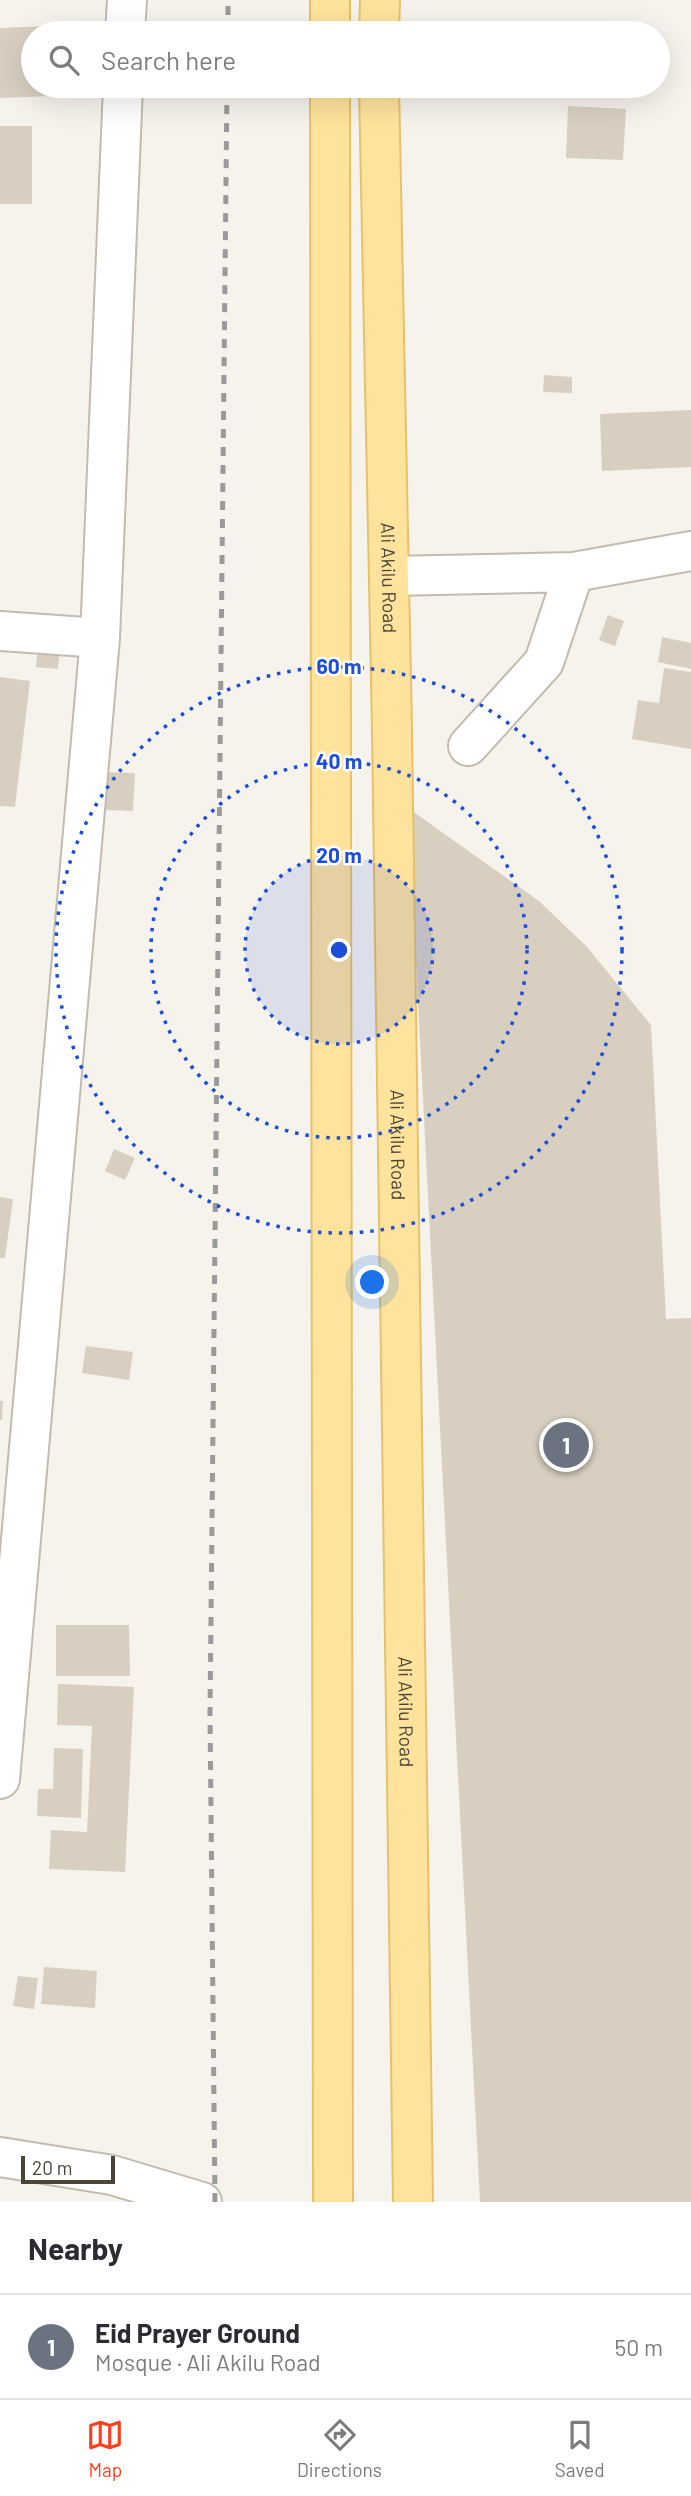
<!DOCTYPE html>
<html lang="en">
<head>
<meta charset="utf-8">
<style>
  :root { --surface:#fff; --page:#f7f7f7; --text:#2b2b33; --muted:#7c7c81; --line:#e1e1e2; --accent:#fc3f1d }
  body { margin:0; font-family:Barlow,sans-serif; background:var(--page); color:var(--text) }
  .scale { position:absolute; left:21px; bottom:18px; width:94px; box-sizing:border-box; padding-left:7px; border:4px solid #4b4439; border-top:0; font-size:19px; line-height:24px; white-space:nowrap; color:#4b4439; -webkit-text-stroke:5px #fff; paint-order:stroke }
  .you { position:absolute; left:373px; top:1283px; width:24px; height:24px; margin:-18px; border:5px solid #fff; border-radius:50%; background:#1a73e8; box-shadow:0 0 0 10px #1a73e833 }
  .badge { display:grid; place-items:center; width:46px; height:46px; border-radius:50%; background:var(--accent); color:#fff; font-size:23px; font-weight:700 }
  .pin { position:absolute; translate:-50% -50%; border:4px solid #fff; box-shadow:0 2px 7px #0006 }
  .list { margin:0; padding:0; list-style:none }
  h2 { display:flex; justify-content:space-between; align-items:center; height:91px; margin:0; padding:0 28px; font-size:30px }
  h2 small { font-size:23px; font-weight:400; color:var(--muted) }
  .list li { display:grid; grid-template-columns:46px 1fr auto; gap:21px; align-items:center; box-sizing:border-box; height:105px; padding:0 28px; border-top:2px solid var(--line) }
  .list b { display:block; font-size:26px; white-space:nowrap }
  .list p { margin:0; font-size:23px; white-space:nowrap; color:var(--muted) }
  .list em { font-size:23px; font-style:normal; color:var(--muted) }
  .icon { flex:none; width:38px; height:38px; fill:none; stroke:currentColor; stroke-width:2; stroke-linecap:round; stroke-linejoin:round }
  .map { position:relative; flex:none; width:691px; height:2202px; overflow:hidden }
  .search { position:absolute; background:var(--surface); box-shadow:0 7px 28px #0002; left:21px; right:21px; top:21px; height:77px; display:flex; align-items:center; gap:18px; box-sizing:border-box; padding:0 24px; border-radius:38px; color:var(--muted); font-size:26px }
  .sheet { height:196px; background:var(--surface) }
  nav { display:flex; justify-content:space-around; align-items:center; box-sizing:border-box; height:98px; border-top:2px solid var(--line); background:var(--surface); font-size:19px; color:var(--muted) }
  nav a { display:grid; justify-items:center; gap:4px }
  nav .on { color:var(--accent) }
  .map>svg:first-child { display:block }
  .building { fill:#d8cfc1 }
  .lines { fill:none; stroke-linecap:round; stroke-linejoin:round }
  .minor-casing { stroke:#c2bbae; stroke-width:42 }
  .major-casing { stroke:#e6c16a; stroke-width:42 }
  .minor { stroke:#fff; stroke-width:38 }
  .major { stroke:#ffe39c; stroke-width:38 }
  .rail { stroke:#9a9a9a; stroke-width:5; stroke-dasharray:9 9; stroke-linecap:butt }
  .ring { fill:none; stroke:#1d4ed8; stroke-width:3.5; stroke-dasharray:3.5 7 }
  .labels { text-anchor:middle; stroke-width:5; stroke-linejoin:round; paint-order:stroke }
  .street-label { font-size:19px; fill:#4b4439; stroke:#fff }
  .centre { fill:#1d4ed8; stroke:#fff; stroke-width:3.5 }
  .ring-label { font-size:21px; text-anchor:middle; font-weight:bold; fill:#1d4ed8; stroke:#fff; stroke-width:5; stroke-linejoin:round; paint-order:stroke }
</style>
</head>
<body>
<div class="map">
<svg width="691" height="2202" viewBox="0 0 691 2202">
  <rect width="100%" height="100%" fill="#f6f3ec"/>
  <path class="building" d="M49,26v7h-16v53h18l1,10 -52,2v-70z
    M568,106l58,3 -3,51 -57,-2z
    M0,126h32v78h-32z
    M544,375l28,2v16l-29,-1z
    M691,410v57l-89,4 -2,-57z
    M608,615l16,6 -9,25 -16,-6z
    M662,637l29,6v26l-33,-7z
    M38,645l22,2 -2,22 -22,-2z
    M664,668l27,4v77l-59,-10 6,-39 21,3z
    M0,677l30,4 -15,126 -15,-1z
    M107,772l28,1 -2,38 -28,-1z
    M408,808l131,93 48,46 64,78 15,294 25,-1v884h-211z
    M114,1149l21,9 -10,22 -20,-9z
    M0,1197l13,2 -8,59h-5z
    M86,1346l47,6 -4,28 -47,-7z
    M0,1401h3l-1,19h-2z
    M56,1625h73l1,51h-74z
    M58,1684l76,3 -9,185 -76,-3 2,-39 36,2 5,-106 -35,-1z
    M54,1748l29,1 -2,69 -44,-2 1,-27h15z
    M44,1967l53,4 -2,37 -54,-4z
    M18,1976l20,2 -4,31 -21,-3z"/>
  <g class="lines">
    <defs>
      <path id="minor" d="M125,33l2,-33
        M389,576l185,-4 117,-21
        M0,631l100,7
        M468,746l76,-84 30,-90
        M0,1779l100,-1141 23,-552
        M0,2157l112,18 90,27"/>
      <g id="major">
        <path d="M330,0v33"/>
        <path d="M379,33l1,-33"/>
        <path d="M330,86l3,2116"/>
        <path id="s1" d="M379,86l13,644 21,1472"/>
      </g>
    </defs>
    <use href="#minor" class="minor-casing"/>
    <use href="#major" class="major-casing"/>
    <use href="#minor" class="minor"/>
    <use href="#major" class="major"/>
    <path class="rail" d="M228,33v-33
      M215,2202l-5,-488 17,-1628"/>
  </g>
  <circle cx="339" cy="950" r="94" fill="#1d4ed8" fill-opacity=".12"/>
  <g class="ring">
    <circle cx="339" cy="950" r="94"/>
    <circle cx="339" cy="950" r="188"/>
    <circle cx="339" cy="950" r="283"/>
  </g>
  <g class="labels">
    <g class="street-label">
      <text dy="7" stroke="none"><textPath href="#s1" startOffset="492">Ali Akilu Road</textPath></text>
      <text dy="7" stroke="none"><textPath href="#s1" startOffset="1059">Ali Akilu Road</textPath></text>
      <text dy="7" stroke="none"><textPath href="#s1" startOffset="1626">Ali Akilu Road</textPath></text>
    </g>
  </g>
  <circle cx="339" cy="950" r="10" class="centre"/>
  <g class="ring-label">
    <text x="339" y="674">60 m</text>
    <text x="339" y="769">40 m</text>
    <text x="339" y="863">20 m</text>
  </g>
</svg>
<div class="scale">20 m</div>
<div class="you"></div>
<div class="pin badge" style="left:566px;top:1445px;background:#6b7280">1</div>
<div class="search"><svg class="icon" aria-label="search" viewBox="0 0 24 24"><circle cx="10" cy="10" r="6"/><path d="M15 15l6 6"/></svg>Search here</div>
</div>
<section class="sheet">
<h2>Nearby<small></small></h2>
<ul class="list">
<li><span class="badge" style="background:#6b7280">1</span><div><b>Eid Prayer Ground</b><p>Mosque · Ali Akilu Road</p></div><em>50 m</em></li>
</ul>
</section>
<nav>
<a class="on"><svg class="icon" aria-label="map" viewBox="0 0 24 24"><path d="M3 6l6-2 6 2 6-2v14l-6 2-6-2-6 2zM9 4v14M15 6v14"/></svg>Map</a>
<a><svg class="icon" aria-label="directions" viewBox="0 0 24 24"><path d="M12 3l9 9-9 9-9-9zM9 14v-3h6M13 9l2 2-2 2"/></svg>Directions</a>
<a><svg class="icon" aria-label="saved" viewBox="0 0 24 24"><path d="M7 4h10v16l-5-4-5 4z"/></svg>Saved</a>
</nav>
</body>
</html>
